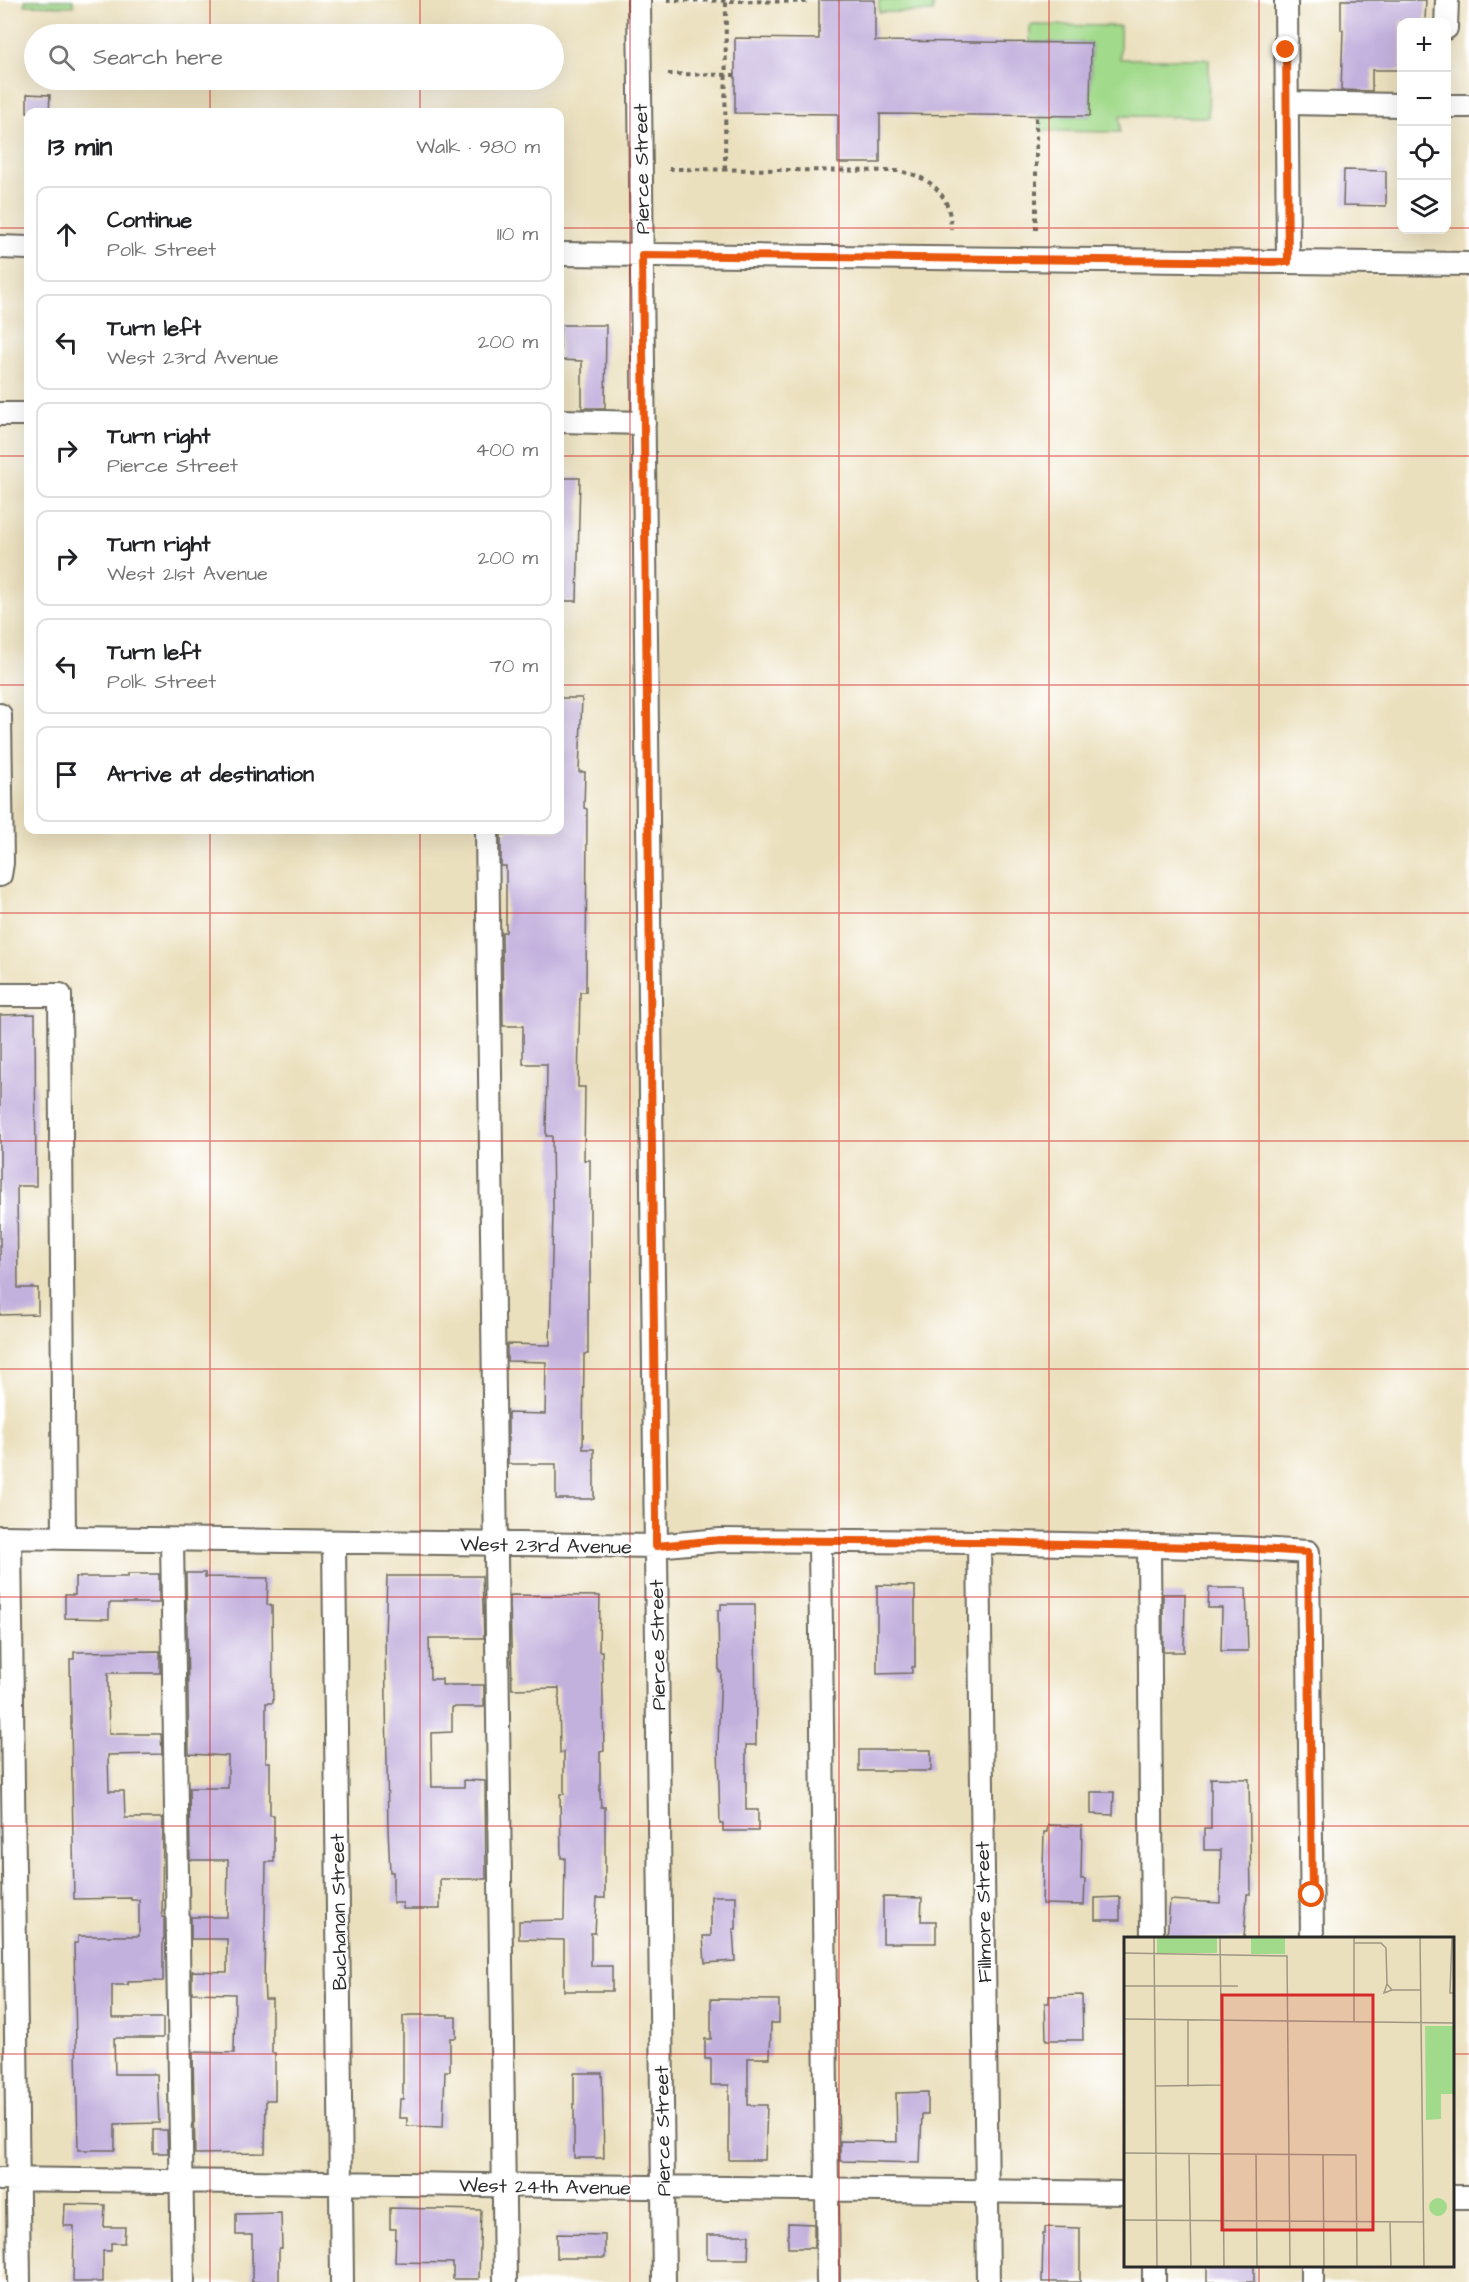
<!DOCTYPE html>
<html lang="en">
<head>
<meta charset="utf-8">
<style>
  :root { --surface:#fff; --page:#f2f2f2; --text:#202124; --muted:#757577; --line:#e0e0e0 }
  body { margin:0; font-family:"Architects Daughter",sans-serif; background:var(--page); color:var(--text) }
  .controls { position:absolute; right:18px; top:18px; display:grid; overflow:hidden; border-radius:12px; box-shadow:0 6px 24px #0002 }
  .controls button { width:54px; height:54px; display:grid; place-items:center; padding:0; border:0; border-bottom:2px solid var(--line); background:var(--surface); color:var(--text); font:30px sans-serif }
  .stop { position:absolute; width:18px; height:18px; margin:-14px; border:4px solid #ea580c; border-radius:50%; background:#fff }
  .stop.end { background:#ea580c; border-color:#fff; box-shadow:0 2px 6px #0008 }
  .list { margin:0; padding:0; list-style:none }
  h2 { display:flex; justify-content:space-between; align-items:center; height:78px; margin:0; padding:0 24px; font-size:26px }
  h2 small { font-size:20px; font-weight:400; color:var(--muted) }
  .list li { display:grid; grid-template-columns:39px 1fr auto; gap:18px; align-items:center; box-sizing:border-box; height:96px; margin:0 12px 12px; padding:0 12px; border:2px solid var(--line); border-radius:12px }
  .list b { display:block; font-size:22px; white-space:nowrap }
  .list p { margin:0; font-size:20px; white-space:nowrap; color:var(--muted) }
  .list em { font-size:20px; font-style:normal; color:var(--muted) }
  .icon { flex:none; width:33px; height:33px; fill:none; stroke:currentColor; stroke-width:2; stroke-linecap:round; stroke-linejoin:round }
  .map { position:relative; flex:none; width:1469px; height:2282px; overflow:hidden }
  .search { position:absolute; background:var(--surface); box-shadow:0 6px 24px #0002; left:24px; top:24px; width:540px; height:66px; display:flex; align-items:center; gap:15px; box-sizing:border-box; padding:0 21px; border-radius:33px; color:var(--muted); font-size:22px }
  .panel { position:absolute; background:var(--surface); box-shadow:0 6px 24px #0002; left:24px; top:108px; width:540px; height:726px; border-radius:12px }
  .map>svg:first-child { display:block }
  .green { fill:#a2da8b; stroke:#66825b; stroke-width:1.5 }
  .building { fill:#c3b1dd }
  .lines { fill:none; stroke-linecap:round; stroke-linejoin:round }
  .minor-casing { stroke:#6e6a5e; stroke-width:26 }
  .path { stroke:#6e6a5e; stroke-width:4; stroke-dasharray:4.5 4.5; stroke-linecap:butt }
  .minor { stroke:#fff; stroke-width:22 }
  .route { stroke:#ea580c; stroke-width:8 }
  .grid { fill:none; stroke:#d62828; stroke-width:1.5; stroke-opacity:0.55 }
  .labels { text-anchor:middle; stroke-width:5; stroke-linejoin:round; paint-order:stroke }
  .street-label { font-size:20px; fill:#2b2b2b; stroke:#fff }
  .inset-road { fill:none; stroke:#9e9883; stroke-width:1.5 }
  .view { fill:#d62828; fill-opacity:0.15; stroke:#d62828; stroke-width:3 }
  .inset-edge { fill:none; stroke:#2b2b2b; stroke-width:3 }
</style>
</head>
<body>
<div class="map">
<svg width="1469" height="2282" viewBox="0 0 1469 2282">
  <rect width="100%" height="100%" fill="#fff"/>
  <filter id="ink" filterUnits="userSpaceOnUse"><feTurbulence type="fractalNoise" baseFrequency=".0167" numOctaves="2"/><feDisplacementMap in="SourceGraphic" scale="12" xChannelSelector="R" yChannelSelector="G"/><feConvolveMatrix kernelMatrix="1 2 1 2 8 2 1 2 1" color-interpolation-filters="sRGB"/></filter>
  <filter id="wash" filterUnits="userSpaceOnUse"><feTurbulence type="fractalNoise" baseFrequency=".008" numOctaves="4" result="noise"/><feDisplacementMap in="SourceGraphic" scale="24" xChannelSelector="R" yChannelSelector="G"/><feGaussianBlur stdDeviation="1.35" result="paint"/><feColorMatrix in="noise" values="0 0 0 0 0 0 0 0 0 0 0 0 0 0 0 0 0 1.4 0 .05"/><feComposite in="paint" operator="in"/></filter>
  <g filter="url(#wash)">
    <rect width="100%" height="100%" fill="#ebe0be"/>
    <path class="green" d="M25,0h48v6l-48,-1z
      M879,0h54v12h-54z
      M1030,25l90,1v33h89l-1,58 -88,-1v16l-79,-1v-15h49l1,-73 -61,-1z"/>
    <g id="blocks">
      <path class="building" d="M819,0h56v41l216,2 -1,73 -210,-2v49h-42v-49l-103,-1v-75l84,1z
        M1341,0h85l-1,21h-24v49h-29v21l-31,-1 2,-60h-2z
        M27,94l23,1 -1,17h-22z
        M1344,170l42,1v35l-43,-1z
        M560,325h46l-1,83h-23v-47l-22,-1z
        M560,478h20l-3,123h-17z
        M560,698h22l-3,74h6l-1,36 3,1 -1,183h-6l-2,95h7l-1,73h6v122h-2v72h-4l-1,95h11v50h-38v-35h-48v-51l37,1 1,-52 -39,-1v-17l43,1 3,-135 -1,-74h-6l1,-72h-24v-38h-20l-1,-94h4v-66h-5v-32h6v-4h53z
        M35,1014l1,172h-19l1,102h20v26l-38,1v-300z
        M186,1573h19v4l63,1 -1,27h5l1,98h-7v59h4v53h4v47h-8l-2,118 1,19h7v54h3v47h-9l-1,53 -70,1 -2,-102 41,1 1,-59 -43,-1v-22l35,1v-33h-36v-22h36l1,-57h-38l-1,-72h39v-32l-39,-2z
        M128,1574h31v29h-50v16l-44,-1v-23h10v-18h53z
        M387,1576h95l2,62h-55l1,41h12v6h42v22h-32v25l-21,1 1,54h32v-7l21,1 1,98h-46v30h-37v-6h-10v-31h-3l-2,-44 -3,-192z
        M877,1585l38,1v81h-3v6l-35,1z
        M1209,1588h37l2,63h-27l1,-43h-14z
        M1163,1594h22l-1,58h-21z
        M510,1595l90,1 -1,55h3l2,100 -4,1v42l1,13h4v91h-8l-2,35h-4v33h21v25h-48v-51l-45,-1v-18l45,-1 1,-62h-4l-1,-64h4v-42l-4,1 -1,-65 -47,1z
        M721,1604h34l1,141h-10v65h12v21h-35v-7h-3l-2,-79 3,-73h-2l-1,-62h3z
        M160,1651v22h-52v26l1,35h52l1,20 -54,1 1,36h15l1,27h38l-1,99h2v22h-1v42l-35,1v3h-16v33h51v20h-49l1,36h42l2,49 -44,1v26h-37l-4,-207h4v-7h61v-36h-8v-2l-57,1 -4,-240h4v-7z
        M859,1750h72v21h-72z
        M1211,1778l38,1 2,115h-4l-3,44h-77l3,-38 50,3 1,-53h-17v-21h7z
        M1091,1792h23l-1,23 -22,-1z
        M1048,1825l34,1 -1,53h4l-1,26 -42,-1 2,-72h3z
        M711,1896h25v33h-3l2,32 -30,2 -2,-27h8z
        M883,1897l39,1 -1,23h15v22h-53z
        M1120,1897v23h-25v-22z
        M1082,1995l1,45h-37l-1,-37h4v-7z
        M711,1999l68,1v23h-8l-1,35h-22v47h19l-2,55h-36v-75h-18v-26h-6v-20h6z
        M410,2015h38v2h8v21h-6v33h-5l-2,56 -36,-1v-8h-8l1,-19h3v-83z
        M574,2073h28l2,85h-30z
        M928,2092v22h-6l-2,49 -80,-2v-20l57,1 -1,-49z
        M153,2130h14l1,23h-15z
        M65,2204l40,1 -1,22h21l-1,16h-13v8h-8v31h-30l1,-56h-10z
        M390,2208l91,2 -2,69h-26v-16l-58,-1 1,-33h-6z
        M281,2213l1,35h-3v34h-27v-47h-16v-21z
        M788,2223l26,1v24h-26z
        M1045,2227l35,1v54h-38l1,-48h2z
        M557,2234l48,1v23h-48z
        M707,2235h42l-1,24h-41z
        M1207,2265h47v17h-47z"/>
    </g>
  </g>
  <g filter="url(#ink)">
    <use href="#blocks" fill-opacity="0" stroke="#6e6a5e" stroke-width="1.5"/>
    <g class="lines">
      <defs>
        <path id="minor" d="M639,0l25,2282
          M1286,0l2,262
          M1446,28l1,-28
          M1287,103l115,2
          M1446,106h23
          M0,247l28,1
          M560,254l909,10
          M0,414h28
          M560,421l84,2
          M0,715l2,148 -2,12
          M487,830l18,1452
          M0,995h60l4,543
          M0,1537l656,9 64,-6 259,2 263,6 66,4 4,386
          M10,1538l9,744
          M172,1540l11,742
          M820,1541l8,741
          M334,1542l8,740
          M979,1542l9,740
          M1149,1546l3,392
          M0,2179l1126,14
          M1452,2197h17
          M1154,2266v16
          M1312,2266v16"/>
      </defs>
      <use href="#minor" class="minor-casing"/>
      <path class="path" d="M667,0l140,2
        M668,74l67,1
        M669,169l229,2c33,5 53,24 53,58
        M725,169l1,-168
        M1036,230v-114"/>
      <use href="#minor" class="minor"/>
    </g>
  </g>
  <g class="lines" filter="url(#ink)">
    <path class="route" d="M1286,50l2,212 -646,-7 14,1259v32l64,-6 259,2 263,6 66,4 4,343"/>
  </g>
  <path class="grid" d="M210,0v34M420,0v34M630,0v2282M839,0v2282M1049,0v2282M1259,0v1938M210,80v32M420,80v32M0,228h28M560,228h842M1446,228h23M0,456h28M560,456h909M0,685h28M560,685h909M210,830v1452M420,830v1452M0,913h1469M0,1141h1469M0,1369h1469M0,1597h1469M0,1826h1469M0,2054h1126M1452,2054h17M1259,2266v16"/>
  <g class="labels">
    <g class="street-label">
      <text transform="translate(641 169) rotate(-91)" y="7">Pierce Street</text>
      <text transform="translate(546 1545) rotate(1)" y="7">West 23rd Avenue</text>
      <text transform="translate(657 1645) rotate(-91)" y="7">Pierce Street</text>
      <text transform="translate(338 1912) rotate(-91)" y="7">Buchanan Street</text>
      <text transform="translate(983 1912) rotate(-91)" y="7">Fillmore Street</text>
      <text transform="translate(662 2131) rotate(-91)" y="7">Pierce Street</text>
      <text transform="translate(545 2186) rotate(1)" y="7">West 24th Avenue</text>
    </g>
  </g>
  <g transform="translate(1124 1937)">
    <rect width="330" height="330" fill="#ebe0be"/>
    <path d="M33,0h60v16h-60zM127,0h34v17h-34zM301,89h29v68h-13v25l-15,1zM305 270a9 9 0 1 1 18 0a9 9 0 1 1-18 0Z" fill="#a2da8b"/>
    <path class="inset-road" d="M30,0l3,330M230,0v85M296,0l4,330M328,0l-2,56h4M230,6h27l5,5 1,36 5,6h29M0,16l163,3 3,311M263,47l-3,9 8,-3M0,49h114M0,82l330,4M64,83v67M32,149l66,-1 -2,-148M0,216l232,2 1,112M65,216l2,114M99,216l1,114M132,217l1,113M199,217l1,113M0,283l299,2M266,285l1,45"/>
    <path class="view" d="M98,58h151v235h-151z"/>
    <rect width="330" height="330" class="inset-edge"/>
  </g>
</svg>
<div class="controls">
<button>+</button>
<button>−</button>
<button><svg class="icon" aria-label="locate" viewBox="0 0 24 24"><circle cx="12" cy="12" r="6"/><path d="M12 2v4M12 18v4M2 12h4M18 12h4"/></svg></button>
<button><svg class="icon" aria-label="layers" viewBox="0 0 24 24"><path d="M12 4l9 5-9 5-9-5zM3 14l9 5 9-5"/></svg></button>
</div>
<div class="stop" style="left:1312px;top:1895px"></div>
<div class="stop end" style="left:1286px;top:50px"></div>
<div class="search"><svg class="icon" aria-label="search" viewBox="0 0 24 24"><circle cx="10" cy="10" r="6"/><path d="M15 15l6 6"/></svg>Search here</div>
<section class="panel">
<h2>13 min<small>Walk · 980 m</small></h2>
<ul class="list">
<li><svg class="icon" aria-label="ahead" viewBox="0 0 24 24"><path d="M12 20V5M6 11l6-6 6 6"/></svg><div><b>Continue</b><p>Polk Street</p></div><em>110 m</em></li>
<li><svg class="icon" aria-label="left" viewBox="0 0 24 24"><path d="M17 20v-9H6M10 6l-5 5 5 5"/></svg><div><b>Turn left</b><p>West 23rd Avenue</p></div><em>200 m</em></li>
<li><svg class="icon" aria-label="right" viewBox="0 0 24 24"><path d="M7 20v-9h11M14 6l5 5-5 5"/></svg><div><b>Turn right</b><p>Pierce Street</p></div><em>400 m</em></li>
<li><svg class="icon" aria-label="right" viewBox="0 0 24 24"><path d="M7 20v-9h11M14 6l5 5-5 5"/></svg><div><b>Turn right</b><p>West 21st Avenue</p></div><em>200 m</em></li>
<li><svg class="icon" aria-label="left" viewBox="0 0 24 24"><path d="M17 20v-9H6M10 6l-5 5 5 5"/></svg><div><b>Turn left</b><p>Polk Street</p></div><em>70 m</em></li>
<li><svg class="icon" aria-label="arrive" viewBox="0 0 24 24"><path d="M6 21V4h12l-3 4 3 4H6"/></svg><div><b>Arrive at destination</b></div></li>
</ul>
</section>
</div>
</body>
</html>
